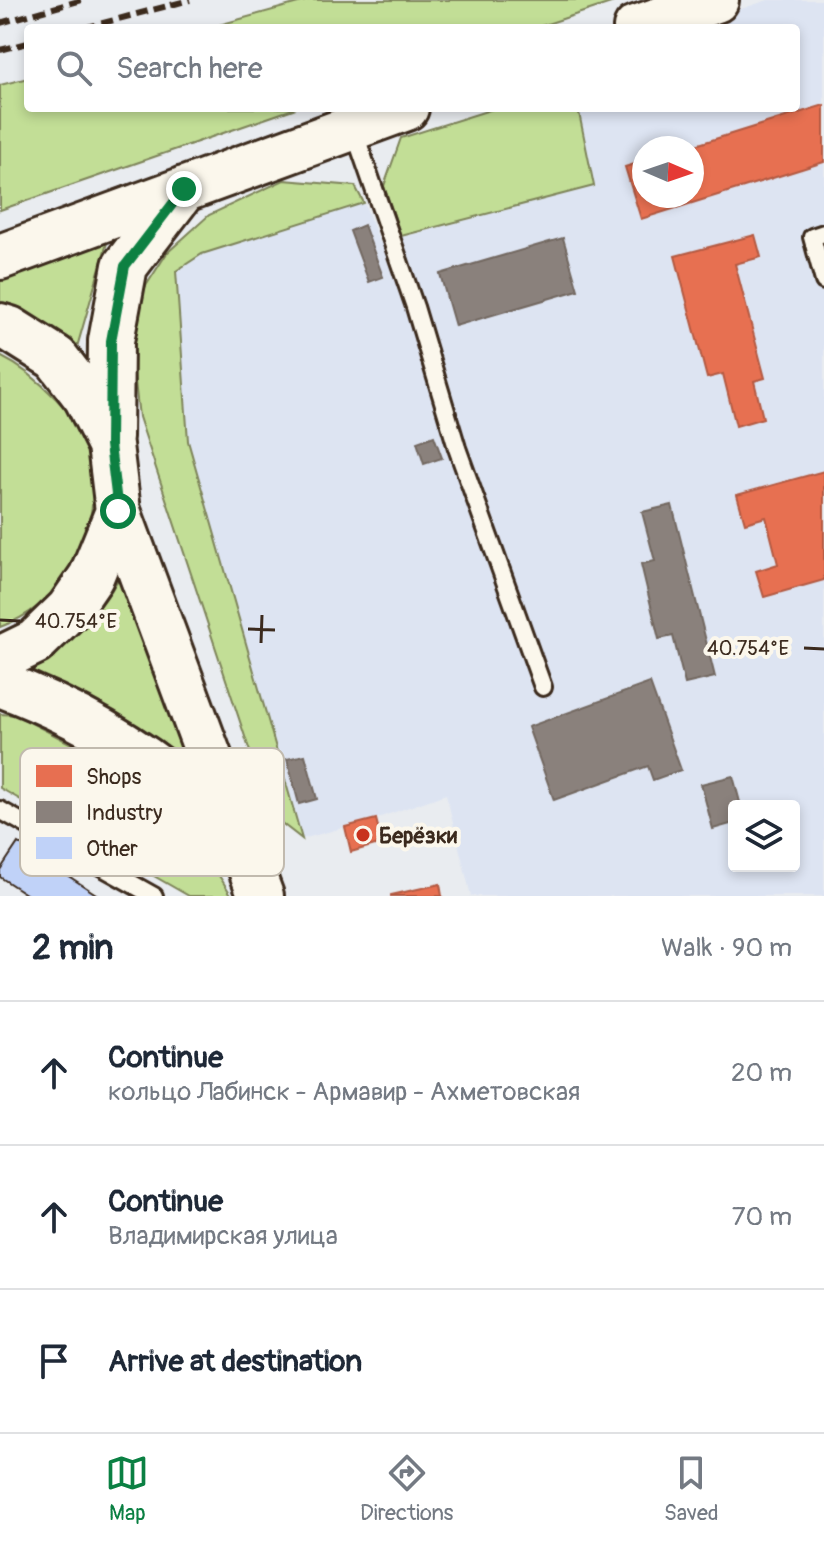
<!DOCTYPE html>
<html lang="en">
<head>
<meta charset="utf-8">
<style>
  :root { --surface:#fff; --page:#f2f2f3; --text:#1f2937; --muted:#747a83; --line:#e0e1e3; --accent:#0b8043 }
  body { margin:0; font-family:Pangolin,sans-serif; background:var(--page); color:var(--text) }
  .controls { position:absolute; right:24px; bottom:24px; display:grid; overflow:hidden; border-radius:8px; box-shadow:0 4px 12px #0003 }
  .controls button { width:72px; height:72px; display:grid; place-items:center; padding:0; border:0; border-bottom:2px solid var(--line); background:var(--surface); color:var(--text); font:40px sans-serif }
  .compass { position:absolute; left:632px; top:136px; width:72px; height:72px; border-radius:50%; background:var(--surface); box-shadow:0 4px 12px #0003; rotate:92deg }
  .stop { position:absolute; width:24px; height:24px; margin:-18px; border:6px solid #0b8043; border-radius:50%; background:#fff }
  .stop.end { background:#0b8043; border-color:#fff; box-shadow:0 2px 8px #0008 }
  .list { margin:0; padding:0; list-style:none }
  h2 { display:flex; justify-content:space-between; align-items:center; height:104px; margin:0; padding:0 32px; font-size:34px }
  h2 small { font-size:26px; font-weight:400; color:var(--muted) }
  .list li { display:grid; grid-template-columns:52px 1fr auto; gap:24px; align-items:center; box-sizing:border-box; height:144px; padding:0 32px; border-top:2px solid var(--line) }
  .list b { display:block; font-size:30px; white-space:nowrap }
  .list p { margin:0; font-size:26px; white-space:nowrap; color:var(--muted) }
  .list em { font-size:26px; font-style:normal; color:var(--muted) }
  .icon { flex:none; width:44px; height:44px; fill:none; stroke:currentColor; stroke-width:2; stroke-linecap:round; stroke-linejoin:round }
  .map { position:relative; flex:none; width:824px; height:896px; overflow:hidden }
  .search { position:absolute; background:var(--surface); box-shadow:0 4px 12px #0003; left:24px; right:24px; top:24px; height:88px; display:flex; align-items:center; gap:20px; box-sizing:border-box; padding:0 28px; border-radius:8px; color:var(--muted); font-size:30px }
  .sheet { height:536px; background:var(--surface) }
  nav { display:flex; justify-content:space-around; align-items:center; box-sizing:border-box; height:112px; border-top:2px solid var(--line); background:var(--surface); font-size:22px; color:var(--muted) }
  nav a { display:grid; justify-items:center; gap:4px }
  nav .on { color:var(--accent) }
  .map>svg:first-child { display:block }
  .built { fill:#dde4f2; fill-rule:evenodd }
  .green { fill:#c2de96; stroke:#7e845a; stroke-width:2 }
  .shops { fill:#e76f51; stroke:#b35a42; stroke-width:2 }
  .industry { fill:#8a817c; stroke:#726760; stroke-width:2 }
  .building { fill:#c0d2f8; stroke:#3b2a1e; stroke-width:2 }
  .lines { fill:none; stroke-linecap:round; stroke-linejoin:round }
  .lane-casing { stroke:#3b2a1e; stroke-width:22 }
  .secondary-casing { stroke:#3b2a1e; stroke-width:50 }
  .lane { stroke:#fbf7ec; stroke-width:16 }
  .secondary { stroke:#fbf7ec; stroke-width:44 }
  .rail { stroke:#3b2a1e; stroke-width:6; stroke-dasharray:12 6; stroke-linecap:butt }
  .route { stroke:#0b8043; stroke-width:10 }
  .ticks { fill:none; stroke:#3b2a1e; stroke-width:3 }
  .poi-dot { fill:#c8321e; stroke:#fbf7ec; stroke-width:3 }
  .labels { text-anchor:middle; stroke-width:8; stroke-linejoin:round; paint-order:stroke }
  .poi-label { font-size:22px; font-weight:bold; fill:#3b2a1e; stroke:#fbf7ec; text-anchor:start }
  .key { fill:#fbf7ec; stroke:#c1baae; stroke-width:2 }
  .key-label { font-size:22px; fill:#3b2a1e }
  .ticks-label { font-size:20px; text-anchor:middle; fill:#3b2a1e; stroke:#fbf7ec; stroke-width:8; stroke-linejoin:round; paint-order:stroke }
</style>
</head>
<body>
<div class="map">
<svg width="824" height="896" viewBox="0 0 824 896">
  <rect width="100%" height="100%" fill="#e9ecf0"/>
  <filter id="ink" filterUnits="userSpaceOnUse"><feTurbulence type="fractalNoise" baseFrequency=".0125" numOctaves="2"/><feDisplacementMap in="SourceGraphic" scale="16" xChannelSelector="R" yChannelSelector="G"/><feConvolveMatrix kernelMatrix="1 2 1 2 8 2 1 2 1" color-interpolation-filters="sRGB"/></filter>
  <g filter="url(#ink)">
    <path class="built" d="M768,0h56v896h-353l-25,-102 -71,25 -73,20 -114,-398 -12,-171 26,-16 162,-51 16,40 214,-57 -16,-78h218v-80h-112zM644,148h48v48h-48zM734,806h60v60h-60z"/>
    <path class="green" d="M309,0h311l-85,28h-327z
      M28,78v30h268l-296,102v-125z
      M496,108h82l16,78 -193,50 -17,-50 17,-48z
      M284,180l71,6 9,17 -162,51 -26,17 12,170 114,398 -31,-24 -132,-398 -8,-71 13,-57 23,-36 42,-38z
      M113,222l-38,132 -75,-38v-54z
      M0,356c35,17 84,63 91,102 7,35 -2,83 -20,113 -14,24 -45,47 -71,56z
      M128,555l87,240 -136,-99 -58,-32c50,-29 88,-51 107,-109z
      M0,714l16,1 94,49 79,65 43,67h-43l-189,-108z"/>
    <path class="shops" d="M824,105v57l-183,57 -16,-52 19,-6v35h48v-48h-6z
      M755,235l6,22 -26,7 30,114 -11,3 9,37 -27,8 -13,-52 -16,4 -32,-122z
      M824,471v109l-60,17 -8,-26 22,-7 -12,-47 -21,6 -8,-28z
      M376,819l6,24 -31,9 -6,-25z
      M440,884l2,12h-51v-1z"/>
    <path class="industry" d="M364,225l19,52 -14,5 -19,-51z
      M563,238l15,52 -123,36 -15,-52z
      M434,436l8,22 -18,6 -7,-22z
      M672,505l43,172 -30,7 -12,-48 -14,3 -18,-75 14,-3 -13,-49z
      M650,683l31,87 -28,10 -5,-14 -94,34 -26,-73z
      M305,755l12,44 -18,5 -12,-45z
      M733,776l8,30h-7v17l-21,6 -12,-45z"/>
    <path class="building" d="M18,843l81,53h-70l-29,-19v-7z"/>
    <g class="lines">
      <defs>
        <path id="lane" d="M353,128l62,179 42,141 86,239
          M824,233l-12,4 12,44
          M0,810l154,86"/>
        <path id="secondary" d="M636,28l80,-28
          M0,257l406,-149
          M0,326l10,3 46,29 30,39 24,48 8,66 -27,66 -22,32 -34,33 -35,17
          M110,437l1,-96 14,-75 59,-77
          M118,511l143,385
          M0,684c72,27 141,65 198,117 12,11 22,26 32,39"/>
      </defs>
      <use href="#lane" class="lane-casing"/>
      <use href="#secondary" class="secondary-casing"/>
      <use href="#lane" class="lane"/>
      <use href="#secondary" class="secondary"/>
      <path class="rail" d="M0,23l82,-23
        M84,28l106,-28
        M0,50l28,-7"/>
    </g>
  </g>
  <g class="lines" filter="url(#ink)">
    <path class="route" d="M118,511l-8,-66 1,-104 14,-75 59,-77"/>
  </g>
  <path class="ticks" d="M0,620l20,1M248,629l27,1M261,643l1,-28M804,648l20,1"/>
  <circle class="poi-dot" cx="363" cy="835" r="8"/>
  <g class="labels">
    <g class="poi-label">
      <text x="379" y="843">Берёзки</text>
    </g>
  </g>
  <rect x="20" y="748" width="264" height="128" rx="12" class="key"/>
  <rect x="36" y="765" width="36" height="22" fill="#e76f51"/>
  <rect x="36" y="801" width="36" height="22" fill="#8a817c"/>
  <rect x="36" y="837" width="36" height="22" fill="#c0d2f8"/>
  <g class="key-label">
    <text x="86" y="784">Shops</text>
    <text x="86" y="820">Industry</text>
    <text x="86" y="856">Other</text>
  </g>
  <g class="ticks-label">
    <text x="76" y="628">40.754°E</text>
    <text x="748" y="655">40.754°E</text>
  </g>
</svg>
<div class="controls">
<button><svg class="icon" aria-label="layers" viewBox="0 0 24 24"><path d="M12 4l9 5-9 5-9-5zM3 14l9 5 9-5"/></svg></button>
</div>
<svg class="compass" viewBox="-18 -18 36 36"><path d="M0-13l5 13h-10z" fill="#e53935"/><path d="M0 13l5-13h-10z" fill="#747a83"/></svg>
<div class="stop" style="left:118px;top:511px"></div>
<div class="stop end" style="left:184px;top:189px"></div>
<div class="search"><svg class="icon" aria-label="search" viewBox="0 0 24 24"><circle cx="10" cy="10" r="6"/><path d="M15 15l6 6"/></svg>Search here</div>
</div>
<section class="sheet">
<h2>2 min<small>Walk · 90 m</small></h2>
<ul class="list">
<li><svg class="icon" aria-label="ahead" viewBox="0 0 24 24"><path d="M12 20V5M6 11l6-6 6 6"/></svg><div><b>Continue</b><p>кольцо Лабинск - Армавир - Ахметовская</p></div><em>20 m</em></li>
<li><svg class="icon" aria-label="ahead" viewBox="0 0 24 24"><path d="M12 20V5M6 11l6-6 6 6"/></svg><div><b>Continue</b><p>Владимирская улица</p></div><em>70 m</em></li>
<li><svg class="icon" aria-label="arrive" viewBox="0 0 24 24"><path d="M6 21V4h12l-3 4 3 4H6"/></svg><div><b>Arrive at destination</b></div></li>
</ul>
</section>
<nav>
<a class="on"><svg class="icon" aria-label="map" viewBox="0 0 24 24"><path d="M3 6l6-2 6 2 6-2v14l-6 2-6-2-6 2zM9 4v14M15 6v14"/></svg>Map</a>
<a><svg class="icon" aria-label="directions" viewBox="0 0 24 24"><path d="M12 3l9 9-9 9-9-9zM9 14v-3h6M13 9l2 2-2 2"/></svg>Directions</a>
<a><svg class="icon" aria-label="saved" viewBox="0 0 24 24"><path d="M7 4h10v16l-5-4-5 4z"/></svg>Saved</a>
</nav>
</body>
</html>
